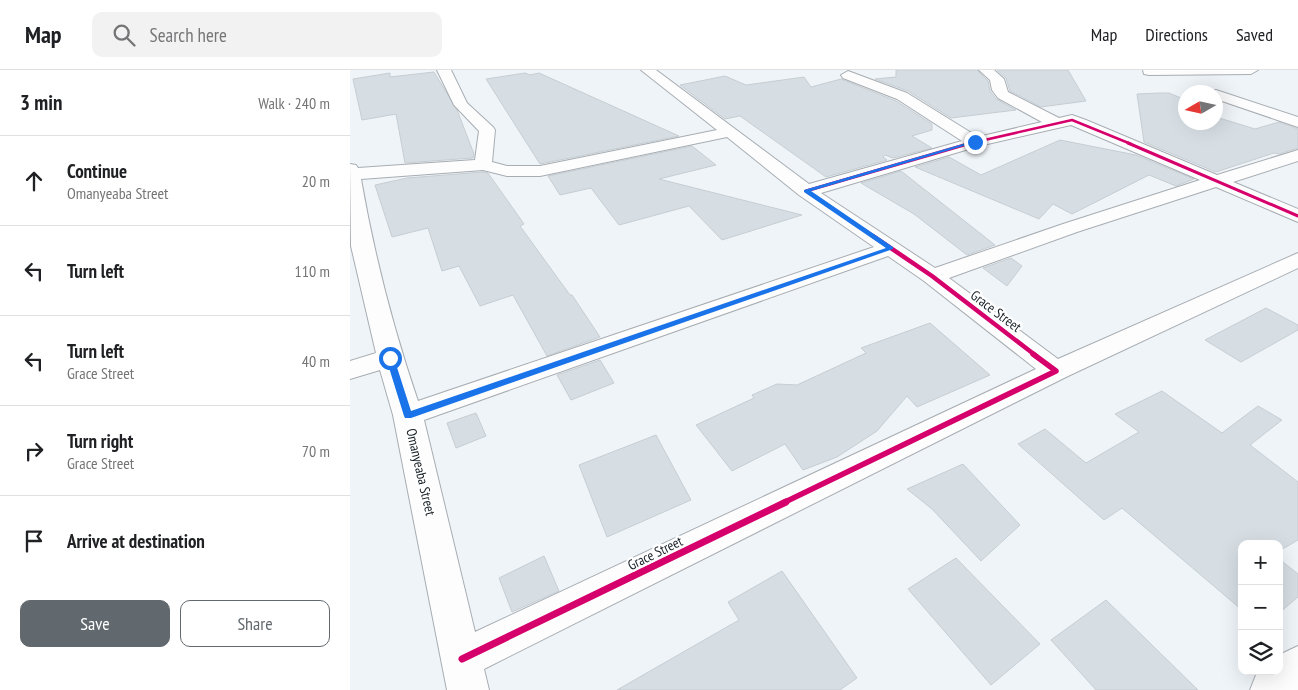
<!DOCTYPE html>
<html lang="en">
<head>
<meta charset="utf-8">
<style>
  :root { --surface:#fff; --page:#f2f2f2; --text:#202124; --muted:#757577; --line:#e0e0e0; --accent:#61696f }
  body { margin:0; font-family:"PT Sans Narrow",sans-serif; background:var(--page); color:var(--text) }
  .controls { position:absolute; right:15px; bottom:15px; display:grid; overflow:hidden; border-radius:10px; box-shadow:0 5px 20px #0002 }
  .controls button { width:45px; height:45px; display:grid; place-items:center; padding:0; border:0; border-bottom:1px solid var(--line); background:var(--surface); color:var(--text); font:25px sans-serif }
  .compass { position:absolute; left:828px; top:15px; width:45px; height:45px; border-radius:50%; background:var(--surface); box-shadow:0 5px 20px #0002; rotate:261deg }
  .stop { position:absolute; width:15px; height:15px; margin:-11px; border:4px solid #1a73e8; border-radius:50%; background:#fff }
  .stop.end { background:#1a73e8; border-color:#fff; box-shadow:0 1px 5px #0008 }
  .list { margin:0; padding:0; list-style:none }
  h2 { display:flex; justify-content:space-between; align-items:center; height:65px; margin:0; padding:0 20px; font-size:21px }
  h2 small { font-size:16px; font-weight:400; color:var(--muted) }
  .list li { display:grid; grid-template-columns:32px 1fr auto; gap:15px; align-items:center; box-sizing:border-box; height:90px; padding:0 20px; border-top:1px solid var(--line) }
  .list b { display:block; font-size:19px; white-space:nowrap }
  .list p { margin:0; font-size:16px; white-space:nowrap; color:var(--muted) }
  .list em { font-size:16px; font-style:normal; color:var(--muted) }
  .actions { display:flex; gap:10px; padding:15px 20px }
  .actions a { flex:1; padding:11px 0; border:1px solid var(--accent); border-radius:10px; text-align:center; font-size:18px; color:var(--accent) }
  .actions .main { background:var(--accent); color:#fff }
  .icon { flex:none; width:28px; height:28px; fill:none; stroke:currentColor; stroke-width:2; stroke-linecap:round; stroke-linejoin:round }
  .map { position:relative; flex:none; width:948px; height:620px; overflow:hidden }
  header { display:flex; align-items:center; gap:30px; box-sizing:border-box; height:70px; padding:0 25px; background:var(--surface); border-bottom:1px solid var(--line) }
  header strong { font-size:24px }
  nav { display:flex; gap:28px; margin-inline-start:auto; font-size:18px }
  .search { width:350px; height:45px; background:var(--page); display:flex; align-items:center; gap:12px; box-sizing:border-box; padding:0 18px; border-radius:10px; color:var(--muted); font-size:19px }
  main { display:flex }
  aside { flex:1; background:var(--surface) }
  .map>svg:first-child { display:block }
  .building { fill:#d6dee3; stroke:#c7ced3 }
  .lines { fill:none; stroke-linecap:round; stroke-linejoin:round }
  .minor-casing { stroke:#a7adb2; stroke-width:2 }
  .minor { fill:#fdfdfe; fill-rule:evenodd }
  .cycleway-far4-casing { stroke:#fff; stroke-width:4.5 }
  .cycleway-far3-casing { stroke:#fff; stroke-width:5 }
  .cycleway-far2-casing { stroke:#fff; stroke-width:7 }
  .cycleway-far1-casing { stroke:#fff; stroke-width:9 }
  .cycleway-casing { stroke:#fff; stroke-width:10 }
  .cycleway-far4 { stroke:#d6006c; stroke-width:2.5 }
  .cycleway-far3 { stroke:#d6006c; stroke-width:3 }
  .cycleway-far2 { stroke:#d6006c; stroke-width:4.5 }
  .cycleway-far1 { stroke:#d6006c; stroke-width:5.5 }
  .cycleway { stroke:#d6006c; stroke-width:7 }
  .route { fill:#1a73e8 }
  .labels { text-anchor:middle; stroke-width:4.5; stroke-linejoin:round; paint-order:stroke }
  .street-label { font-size:14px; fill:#151e25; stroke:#fff }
</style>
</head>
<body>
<header>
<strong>Map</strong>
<div class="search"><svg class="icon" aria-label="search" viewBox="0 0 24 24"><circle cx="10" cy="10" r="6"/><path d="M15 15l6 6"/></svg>Search here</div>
<nav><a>Map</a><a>Directions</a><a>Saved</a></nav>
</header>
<main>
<aside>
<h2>3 min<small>Walk · 240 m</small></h2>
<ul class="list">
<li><svg class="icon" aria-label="ahead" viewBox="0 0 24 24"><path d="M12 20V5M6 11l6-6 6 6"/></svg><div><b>Continue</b><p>Omanyeaba Street</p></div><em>20 m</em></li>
<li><svg class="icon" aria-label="left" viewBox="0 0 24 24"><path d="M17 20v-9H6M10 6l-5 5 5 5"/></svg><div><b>Turn left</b></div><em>110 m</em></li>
<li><svg class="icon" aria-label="left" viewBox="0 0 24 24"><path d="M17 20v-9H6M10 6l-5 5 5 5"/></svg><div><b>Turn left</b><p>Grace Street</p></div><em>40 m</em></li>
<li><svg class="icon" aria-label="right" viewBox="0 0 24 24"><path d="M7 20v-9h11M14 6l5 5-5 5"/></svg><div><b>Turn right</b><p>Grace Street</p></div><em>70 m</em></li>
<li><svg class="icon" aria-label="arrive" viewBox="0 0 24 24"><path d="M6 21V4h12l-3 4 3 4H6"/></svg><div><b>Arrive at destination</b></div></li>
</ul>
<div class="actions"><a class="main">Save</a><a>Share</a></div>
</aside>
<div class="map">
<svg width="948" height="620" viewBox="0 0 948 620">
  <rect width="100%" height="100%" fill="#eff4f8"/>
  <path class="building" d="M546,0h81l11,11 2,10 6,8 20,11 -65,8 -43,-27 -33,-12 21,-2z
    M647,0h71l18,31 -45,6 -31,-16 -4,-13z
    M84,2l23,38 17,44 -1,4 -68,5 -9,-49 -34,6 -9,-41 37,-6v4z
    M175,3l5,2 9,-2 140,63 -139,28 -54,-85z
    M375,6l21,9 58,-8 7,10 30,-8 55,22 36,23v6l-20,6 20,12 -39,10 -8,-3 -2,2 4,3 -61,17 -86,-61 -15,3 -45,-34z
    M810,23h9l17,7v22h30v-5l39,12 24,-7 19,7v19l-19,6 -5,-1 -58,19 -72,-30 -7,-48z
    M710,70l76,15 58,24 -18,7 -27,-11 -77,39 -19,-10 -14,15 -124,-52 34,-10 32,18z
    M342,76l24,19 -57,14 143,36 -80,25 -33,-34 -70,19 -28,-37 -31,7 -12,-19z
    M551,101l94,74 -28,10 -53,-41 -53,-31z
    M133,102l5,1 36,51 -4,2 50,69h2l28,42 -53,19 -34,-61 -33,11 -21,-40 -17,5 -14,-43 -36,9 -17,-52 32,-7z
    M661,188l11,8 -15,20 -24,-18z
    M916,238l32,17v5l-57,32 -36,-22z
    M580,253l60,52 -73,32 -10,-11 -30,35 -40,26 -34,13 -18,-26 -53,27 -36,-46 58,-27 -2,-3 25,-11 20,1 69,-32 -5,-5z
    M250,290l14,23 -43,17 -14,-25z
    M812,321l60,42 36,-27 24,14 -32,25 48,37v58l-19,11v-7h-37v66l-120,-102 -18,12 -86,-76 27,-15 41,34 53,-31 -24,-18z
    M126,343l10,23 -30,12 -9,-25z
    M306,365l35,65 -84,37 -28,-72z
    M613,394l57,61 -39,36 -49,-52 -25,-20z
    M194,486l15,35 -47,21 -13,-34z
    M606,488l84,86 -49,41 -83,-96z
    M929,489l19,15v23l-19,16z
    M432,501l75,107 -17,12h-223l122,-70 -11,-18z
    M756,530l92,90h-102l-45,-50z"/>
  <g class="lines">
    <defs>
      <path id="minor" d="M87,0h14l16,33 26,24 2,3 -3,32 15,4h33l177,-36 -76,-60h15l153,114 153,-43 -65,-42 -54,-21 -2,-3 7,-4 59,22 71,44 64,-15 -44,-24 -6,-8 -2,-10 -11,-10h15l10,9 4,13 51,26 13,-3 14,5 131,55 81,-25v11l-65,21 65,27v13l-82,-35 -139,45 -128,46 109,81 240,-106v15l-232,109 -582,292 5,21h-42l-54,-275 -13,-45 -30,9v-18l26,-8 -25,-107 -1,-82 6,1 2,3 117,-8 4,-29 -25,-26zM721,55l129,55 -137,44 -128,44 -114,-75 158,-47zM377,67l72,58 75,52 -456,154c-25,-73 -44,-147 -57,-222l122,-9 24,6h33zM538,186l36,25 112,88 -561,263 -51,-212z
        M793,0h115l-7,4 -102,1 -5,-1z
        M866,20l82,27v10l-82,-28v-7h-6z
        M948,576v44h-48l6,-15 5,-4h18v-16z"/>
    </defs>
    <use href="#minor" class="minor-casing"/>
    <use href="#minor" class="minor"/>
    <defs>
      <path id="cycleway-far4" d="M617,74l105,-24 59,24"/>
      <path id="cycleway-far3" d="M778,73l170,73
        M525,167l-69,-46 165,-48"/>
      <path id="cycleway-far2" d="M523,166l59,40 103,79"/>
      <path id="cycleway-far1" d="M433,433l273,-132 -23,-17"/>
      <path id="cycleway" d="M112,589l324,-157"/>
    </defs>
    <use href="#cycleway-far4" class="cycleway-far4-casing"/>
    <use href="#cycleway-far3" class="cycleway-far3-casing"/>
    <use href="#cycleway-far2" class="cycleway-far2-casing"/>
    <use href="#cycleway-far1" class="cycleway-far1-casing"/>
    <use href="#cycleway" class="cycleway-casing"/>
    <use href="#cycleway-far4" class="cycleway-far4"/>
    <use href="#cycleway-far3" class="cycleway-far3"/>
    <use href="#cycleway-far2" class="cycleway-far2"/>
    <use href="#cycleway-far1" class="cycleway-far1"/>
    <use href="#cycleway" class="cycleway"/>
  </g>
  <path class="route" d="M623,71l4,1 -166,49 82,56v2l-482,169h-6l-1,-2 -18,-58 2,-2 6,2 17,53 475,-163 -82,-56v-2z"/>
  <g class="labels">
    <g class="street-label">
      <text transform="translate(646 241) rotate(37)" y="5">Grace Street</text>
      <text transform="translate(71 402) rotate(77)" y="5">Omanyeaba Street</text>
      <text transform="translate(305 483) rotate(-26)" y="5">Grace Street</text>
    </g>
  </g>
</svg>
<div class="controls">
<button>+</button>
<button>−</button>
<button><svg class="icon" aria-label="layers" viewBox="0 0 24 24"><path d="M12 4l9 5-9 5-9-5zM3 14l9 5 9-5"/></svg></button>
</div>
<svg class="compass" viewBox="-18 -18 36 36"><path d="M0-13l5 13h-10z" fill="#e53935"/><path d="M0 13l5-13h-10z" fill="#757577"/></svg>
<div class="stop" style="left:40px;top:288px"></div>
<div class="stop end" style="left:625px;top:72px"></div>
</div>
</main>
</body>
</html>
